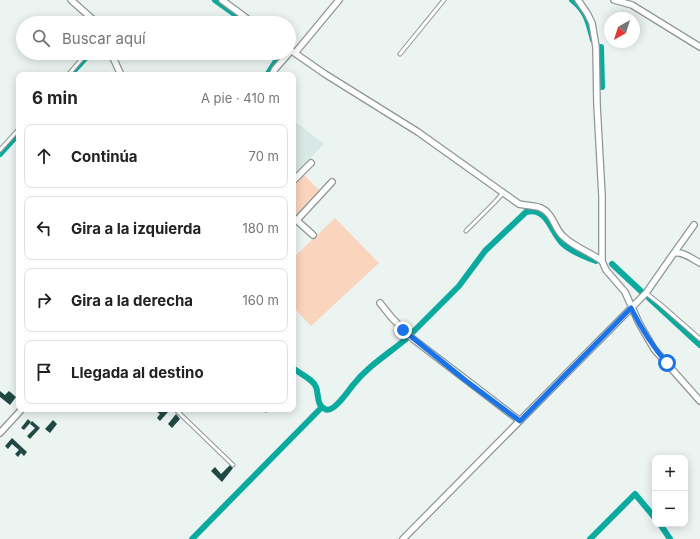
<!DOCTYPE html>
<html lang="es">
<head>
<meta charset="utf-8">
<style>
  :root { --surface:#fff; --page:#f6f6f6; --text:#222; --muted:#767676; --line:#e0e0e0 }
  body { margin:0; font-family:Inter,sans-serif; background:var(--page); color:var(--text) }
  .controls { position:absolute; right:12px; bottom:12px; display:grid; overflow:hidden; border-radius:8px; box-shadow:0 2px 10px #0003 }
  .controls button { width:36px; height:36px; display:grid; place-items:center; padding:0; border:0; border-bottom:1px solid var(--line); background:var(--surface); color:var(--text); font:20px sans-serif }
  .compass { position:absolute; left:604px; top:12px; width:36px; height:36px; border-radius:50%; background:var(--surface); box-shadow:0 2px 10px #0003; rotate:219deg }
  .stop { position:absolute; width:12px; height:12px; margin:-9px; border:3px solid #1a73e8; border-radius:50%; background:#fff }
  .stop.end { background:#1a73e8; border-color:#fff; box-shadow:0 1px 4px #0008 }
  .list { margin:0; padding:0; list-style:none }
  h2 { display:flex; justify-content:space-between; align-items:center; height:52px; margin:0; padding:0 16px; font-size:17px }
  h2 small { font-size:13px; font-weight:400; color:var(--muted) }
  .list li { display:grid; grid-template-columns:26px 1fr auto; gap:12px; align-items:center; box-sizing:border-box; height:64px; margin:0 8px 8px; padding:0 8px; border:1px solid var(--line); border-radius:8px }
  .list b { display:block; font-size:15px; white-space:nowrap }
  .list em { font-size:13px; font-style:normal; color:var(--muted) }
  .icon { flex:none; width:22px; height:22px; fill:none; stroke:currentColor; stroke-width:2; stroke-linecap:round; stroke-linejoin:round }
  .map { position:relative; flex:none; width:700px; height:539px; overflow:hidden }
  .search { position:absolute; background:var(--surface); box-shadow:0 2px 10px #0003; left:16px; top:16px; width:280px; height:44px; display:flex; align-items:center; gap:10px; box-sizing:border-box; padding:0 14px; border-radius:22px; color:var(--muted); font-size:15px }
  .panel { position:absolute; background:var(--surface); box-shadow:0 2px 10px #0003; left:16px; top:72px; width:280px; height:340px; border-radius:8px }
  .map>svg:first-child { display:block }
  .built { fill:#d8e8e5 }
  .green { fill:#fbd4bd }
  .lines { fill:none; stroke-linecap:round; stroke-linejoin:round }
  .canal { stroke:#0baa9e; stroke-width:6 }
  .building { fill:#214944 }
  .service-casing { stroke:#8f9695; stroke-width:5 }
  .minor-casing { stroke:#8f9695; stroke-width:8 }
  .service { stroke:#fff; stroke-width:3 }
  .minor { stroke:#fff; stroke-width:5.5 }
  .route { stroke:#1a73e8; stroke-width:5 }
</style>
</head>
<body>
<div class="map">
<svg width="700" height="539" viewBox="0 0 700 539">
  <rect width="100%" height="100%" fill="#ecf4f2"/>
  <path class="built" d="M293,120l31,24 -31,32z"/>
  <path class="green" d="M304,175l16,16 -24,25 -3,-3v-27z
    M335,218l44,45 -68,63 -18,-19v-49z"/>
  <g class="lines">
    <path class="canal" d="M215,0l32,23
      M572,0c15,12 16,22 21,40
      M601,47l1,40
      M70,75l20,-22
      M267,75l14,-22
      M0,154l19,-21
      M612,264l30,28
      M649,298l51,47
      M412,333l47,-47 26,-35 41,-39c21,-6 25,21 37,32 9,8 22,13 33,17
      M293,368c7,6 20,11 23,19 3,7 0,18 9,22 8,5 23,-18 28,-24 15,-19 35,-31 53,-46
      M660,524l10,15
      M192,539l130,-132
      M590,539l45,-45 20,24"/>
  </g>
  <path class="building" d="M0,391l5,4 4,-4 7,6 -6,8 -10,-8z
    M157,409h8l3,3 -8,9 -3,-3 3,-4 -4,-3z
    M176,414l4,5 -8,9 -4,-4z
    M28,419l3,3 -7,8 -3,-2z
    M53,420l4,4 -7,9 -5,-4z
    M32,421l8,7 -10,11 -3,-3 8,-8 -5,-4z
    M12,438l15,14 -3,4 -3,-3 -3,4 -3,-3 4,-4 -7,-6 -4,5 -3,-3z
    M230,465l3,3 -11,14 -11,-11 4,-4 6,7z"/>
  <g class="lines">
    <defs>
      <path id="service" d="M400,54l44,-54
        M68,75l19,-22
        M0,150l19,-21
        M466,231l29,-29 8,-9
        M646,293l14,11 40,35
        M175,409l58,56
        M265,409l1,1"/>
      <path id="minor" d="M71,0l26,23
        M222,0l31,23
        M578,0l9,13 5,10 4,24 1,58 5,91v65l4,9 19,22 14,31 15,26 46,52
        M614,0l18,5 68,42
        M289,49l36,25 93,58 101,72c8,2 15,1 22,4 13,6 13,21 23,29 10,10 26,15 38,24
        M111,53l10,22
        M295,53l44,-53
        M272,75l3,-6 14,-16
        M293,181l18,-18
        M293,217l20,18
        M297,220l35,-38
        M674,253l20,-28
        M380,303l12,15 21,21 107,82
        M0,433l22,-24
        M403,539l243,-246 28,-40c9,-2 18,6 26,10"/>
    </defs>
    <use href="#service" class="service-casing"/>
    <use href="#minor" class="minor-casing"/>
    <use href="#service" class="service"/>
    <use href="#minor" class="minor"/>
  </g>
  <g class="lines">
    <path class="route" d="M403,330l62,50 55,41 111,-113c10,20 21,38 36,55"/>
  </g>
</svg>
<div class="controls">
<button>+</button>
<button>−</button>
</div>
<svg class="compass" viewBox="-18 -18 36 36"><path d="M0-13l5 13h-10z" fill="#e53935"/><path d="M0 13l5-13h-10z" fill="#767676"/></svg>
<div class="stop" style="left:667px;top:363px"></div>
<div class="stop end" style="left:403px;top:330px"></div>
<div class="search"><svg class="icon" aria-label="search" viewBox="0 0 24 24"><circle cx="10" cy="10" r="6"/><path d="M15 15l6 6"/></svg>Buscar aquí</div>
<section class="panel">
<h2>6 min<small>A pie · 410 m</small></h2>
<ul class="list">
<li><svg class="icon" aria-label="ahead" viewBox="0 0 24 24"><path d="M12 20V5M6 11l6-6 6 6"/></svg><div><b>Continúa</b></div><em>70 m</em></li>
<li><svg class="icon" aria-label="left" viewBox="0 0 24 24"><path d="M17 20v-9H6M10 6l-5 5 5 5"/></svg><div><b>Gira a la izquierda</b></div><em>180 m</em></li>
<li><svg class="icon" aria-label="right" viewBox="0 0 24 24"><path d="M7 20v-9h11M14 6l5 5-5 5"/></svg><div><b>Gira a la derecha</b></div><em>160 m</em></li>
<li><svg class="icon" aria-label="arrive" viewBox="0 0 24 24"><path d="M6 21V4h12l-3 4 3 4H6"/></svg><div><b>Llegada al destino</b></div></li>
</ul>
</section>
</div>
</body>
</html>
